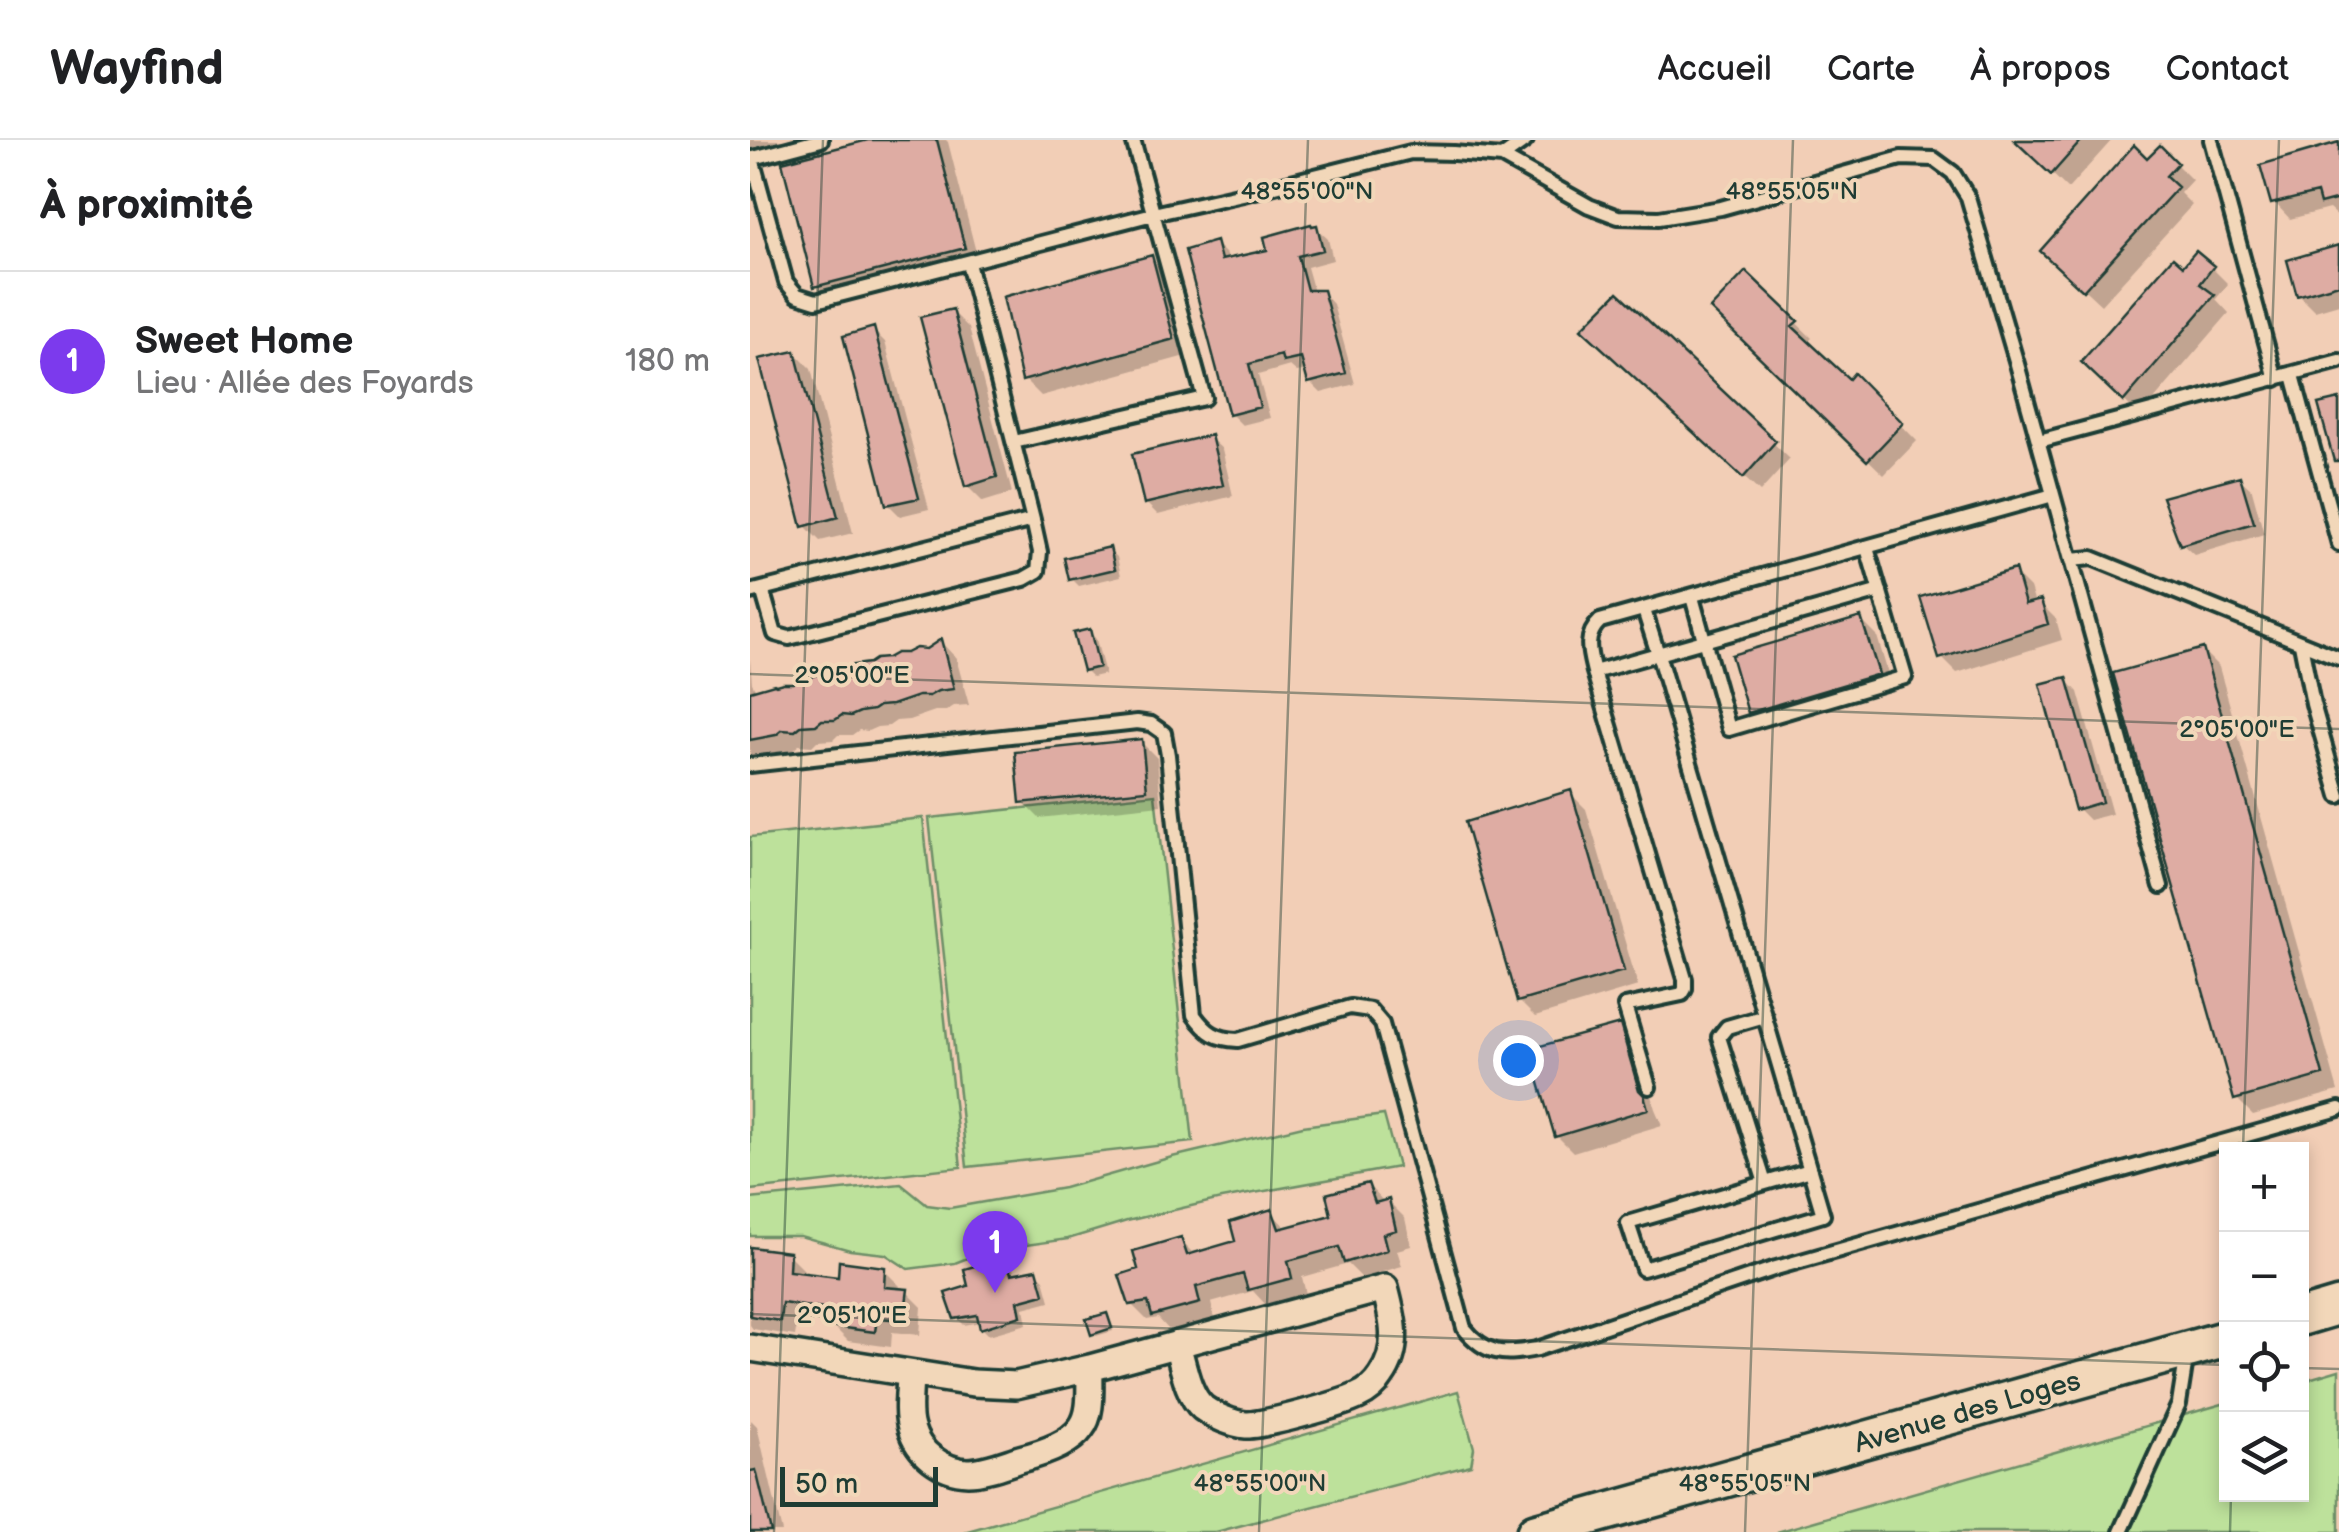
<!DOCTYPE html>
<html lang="fr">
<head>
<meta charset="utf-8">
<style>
  :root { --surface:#fff; --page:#f6f6f6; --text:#202124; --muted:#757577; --line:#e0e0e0; --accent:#7c3aed }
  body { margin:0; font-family:"Balsamiq Sans",sans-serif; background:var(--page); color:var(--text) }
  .controls { position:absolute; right:30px; bottom:30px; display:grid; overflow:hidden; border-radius:0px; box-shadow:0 5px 15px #0003 }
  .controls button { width:90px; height:90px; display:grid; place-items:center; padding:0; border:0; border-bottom:2px solid var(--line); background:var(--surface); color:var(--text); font:50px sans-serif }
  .scale { position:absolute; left:30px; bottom:25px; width:158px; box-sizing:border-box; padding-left:10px; border:5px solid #1f3d34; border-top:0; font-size:28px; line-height:35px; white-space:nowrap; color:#1f3d34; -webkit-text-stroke:8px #f2d7b9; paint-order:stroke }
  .you { position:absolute; left:768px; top:920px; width:35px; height:35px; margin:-25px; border:8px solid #fff; border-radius:50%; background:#1a73e8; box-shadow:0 0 0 15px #1a73e833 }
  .badge { display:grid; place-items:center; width:65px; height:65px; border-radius:50%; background:var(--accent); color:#fff; font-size:32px; font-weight:700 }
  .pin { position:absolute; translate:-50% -82px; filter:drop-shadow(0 2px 5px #0008) }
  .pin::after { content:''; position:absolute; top:52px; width:35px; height:30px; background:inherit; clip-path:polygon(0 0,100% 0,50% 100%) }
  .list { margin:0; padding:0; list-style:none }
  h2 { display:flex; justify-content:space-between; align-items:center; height:130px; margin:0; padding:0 40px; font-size:42px }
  h2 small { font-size:32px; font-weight:400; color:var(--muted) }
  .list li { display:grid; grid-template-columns:65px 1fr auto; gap:30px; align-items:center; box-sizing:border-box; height:180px; padding:0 40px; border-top:2px solid var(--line) }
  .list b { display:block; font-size:38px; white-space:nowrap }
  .list p { margin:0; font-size:32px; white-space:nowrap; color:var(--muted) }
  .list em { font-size:32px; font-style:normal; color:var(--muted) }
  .icon { flex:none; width:55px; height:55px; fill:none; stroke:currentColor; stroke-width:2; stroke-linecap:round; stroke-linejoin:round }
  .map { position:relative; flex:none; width:1589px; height:1392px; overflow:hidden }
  header { display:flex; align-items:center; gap:60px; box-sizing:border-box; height:140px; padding:0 50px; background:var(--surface); border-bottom:2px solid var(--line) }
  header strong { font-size:48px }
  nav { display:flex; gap:55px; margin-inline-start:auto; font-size:35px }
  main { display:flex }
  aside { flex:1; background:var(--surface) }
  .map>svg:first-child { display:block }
  .green { fill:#bde19b; stroke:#6e8f68; stroke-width:2.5 }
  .shadow { fill:#0003 }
  .building { fill:#deaca3; stroke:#1f3d34; stroke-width:2.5 }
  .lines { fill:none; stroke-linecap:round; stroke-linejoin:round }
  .lane-casing { stroke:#1f3d34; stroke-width:20 }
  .street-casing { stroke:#1f3d34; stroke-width:32 }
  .secondary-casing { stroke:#1f3d34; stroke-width:42 }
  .lane { stroke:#f2d7b9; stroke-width:12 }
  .street { stroke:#f2d7b9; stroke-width:25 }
  .secondary { stroke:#f2d7b9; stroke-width:35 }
  .ticks { fill:none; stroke:#1f3d34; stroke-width:2.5; stroke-opacity:0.45 }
  .labels { text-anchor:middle; stroke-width:8; stroke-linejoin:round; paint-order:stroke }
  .street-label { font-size:28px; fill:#1f3d34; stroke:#f2d7b9 }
  .ticks-label { font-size:25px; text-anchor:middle; fill:#1f3d34; stroke:#f2d7b9; stroke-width:8; stroke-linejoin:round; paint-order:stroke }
</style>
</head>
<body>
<header>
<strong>Wayfind</strong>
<nav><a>Accueil</a><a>Carte</a><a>À propos</a><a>Contact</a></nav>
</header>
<main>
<aside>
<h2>À proximité<small></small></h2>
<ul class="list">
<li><span class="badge">1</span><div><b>Sweet Home</b><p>Lieu · Allée des Foyards</p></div><em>180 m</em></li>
</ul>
</aside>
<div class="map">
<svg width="1589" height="1392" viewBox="0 0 1589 1392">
  <rect width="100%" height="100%" fill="#f2ceb6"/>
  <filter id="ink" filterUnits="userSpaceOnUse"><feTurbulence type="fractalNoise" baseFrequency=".01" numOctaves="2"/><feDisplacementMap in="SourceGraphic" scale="20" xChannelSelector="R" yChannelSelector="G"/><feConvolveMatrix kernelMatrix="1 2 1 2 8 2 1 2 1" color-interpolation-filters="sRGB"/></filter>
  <g filter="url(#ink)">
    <path class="green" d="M405,654l38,348 -226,25 -38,-349z
      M173,678l38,349 -211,23v-353z
      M634,975l14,52 -177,32 -94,22 -59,18 -83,12 -30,12 -47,6 -23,-15 -35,-4 -50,-14h-50v-37l151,-15 26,21 23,3 114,-20 108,-31 131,-31z
      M1589,1230v162h-562l449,-129v91h76v-113z
      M708,1251l16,57 -3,17 -255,67h-252z"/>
    <path class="shadow" d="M0,0h68l-68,18z
      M128,0h68l2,2 31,122 -147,38 -16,-16z
      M1267,0h95l-44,49z
      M1589,6v72l-10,-9 -39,10 -16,-17z
      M1410,8l32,32 -12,13 12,12 -91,100 -41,-38z
      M566,88l12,11 5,21 -26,7 7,25h8l11,12 22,80 -34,9 -11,-11 -3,-12 -10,2 -7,-6 -32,9 12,43 -28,7 -11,-11 -15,-170 11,11 1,6 43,-9z
      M1589,108v56l-24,7 -16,-16z
      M401,118l16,16 22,81 -148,41 -16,-16z
      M1462,128l16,16 -12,15 13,14 -89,103 -56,-55 99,-91z
      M997,135l65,63 -5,5 42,39 5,-5 63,64 -33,34 -171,-166z
      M868,155l172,164 -30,33 -160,-147z
      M203,172l16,16 43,165 -29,9 -16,-16z
      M123,190l12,12 44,167 -29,7 -12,-12z
      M45,213l16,16 42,164 -33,8 -16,-16z
      M460,298l12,11 11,47 -75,19 -12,-12z
      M1490,339l12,11 12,44 -70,21 -12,-11z
      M360,410l7,7 4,19 -42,10 -8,-8z
      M1264,432l16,16 5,16 5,-1 16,16 6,21 -105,33 -16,-16z
      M1111,480l16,16 16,54 -127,38 -16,-16z
      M339,491l7,8 9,35 -13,3 -7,-7z
      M191,502l15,16 13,47 -15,1 -8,5h-11l-26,9 -13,1 -7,5 -12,1 -9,4 -9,-1 -7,5h-14l-5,5 -16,1 -5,5 -13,-1 -6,5 -27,4 -4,5h-12v-100l2,24 5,9 95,-13 75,-28z
      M1453,511l16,16 119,424 -85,24 -16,-16z
      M1317,540l11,12 34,122 -23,6 -12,-12z
      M391,602l16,16 4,47 -122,13 -16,-16z
      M820,653l16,16 52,177 -103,31 -16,-16z
      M869,887l16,16 20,66 7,16 -89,27 -16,-16z
      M618,1045l17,18 4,-1 16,16 6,28 -14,4 5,16 -40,12 -14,-14 -46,13 4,17 -40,11 -13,-14 -42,12 4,16 -45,12 -12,-13 -11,2 -16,-16 10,-34 39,-30 15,15 43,-12 33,-31 17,18 46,-13z
      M0,1109l39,6 16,16v5l35,4 44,-10 16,16 -1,5h7l16,16 -2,28 -28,-3 -1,15 -43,-6 -16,-16v-2l-34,-5 -3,18 -42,-7 -3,-4z
      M255,1120l8,8 2,8 21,-4 8,7 6,22 -26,7 3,16 -38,11 -7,-7 -1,-6 -17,3 -8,-8 16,-29z
      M357,1175l6,16 -17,5 -3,-3z
      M0,1279l7,7 25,106h-32z"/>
    <path class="building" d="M118,0h69l28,108 -151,39 -32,-125z
      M1264,0h68l-31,35z
      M1589,2v57l-19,5 -3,-11 -46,11 -11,-39z
      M1384,5l13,13 13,-13 18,18 -12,13 12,11 -95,104 -43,-40z
      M561,84l1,2 5,-1 6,25 -25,6 9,34h16l23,83 -38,10 -7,-25 -18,4 -2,-7 -32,9 11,43 -31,8 -44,-165 31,-9 5,19 46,-10 -3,-13z
      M1589,105v39l-42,12 -10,-36z
      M1446,111l18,15 -14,18 15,11 -92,107 -42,-40 92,-105 10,9z
      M402,115l22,84 -152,42 -19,-84z
      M996,131l52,50 -6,5 57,53 5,-6 49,50 -36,38 -157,-152z
      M868,152l158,149 -33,37 -162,-149z
      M203,169l44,168 -32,10 -45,-170z
      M124,187l45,171 -33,7 -43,-169z
      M45,211l43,166 -36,10 -43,-168z
      M1589,259v62h-5l-16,-57z
      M461,295l12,50 -79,19 -12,-50z
      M1490,336l14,47 -74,22 -18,-48z
      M360,407l5,22 -46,11 -5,-22z
      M1265,429l10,35 16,-4 7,24 -109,35 -19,-62z
      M1111,477l18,57 -131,39 -17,-58z
      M340,489l9,38 -16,4 -10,-38z
      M191,499l13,50 -16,2 -9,5h-11l-26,9 -13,1 -6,4 -13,2 -9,4 -9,-1 -7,5h-13l-6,5 -15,1 -6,5 -13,-1 -6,5 -26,5v-49l24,-7 2,1 7,-2h10l8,-5 11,-1 7,-4 30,4 -3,-11 23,-3 6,-4 12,-1 9,-5h10l10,-5 10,1z
      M1453,508l120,427 -89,25 -121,-427z
      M1317,537l35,125 -27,8 -35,-126z
      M392,599l5,51 -127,13 -5,-51z
      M821,650l53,181 -107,31 -52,-180z
      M870,884l19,66 5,5 4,14 -93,28 -26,-88z
      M618,1043l7,20 14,-4 7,31 -13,4 4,16 -43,13 -5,-16 -51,14 4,17 -44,12 -5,-16 -47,13 4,16 -48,13 -4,-14 -19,3 -10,-30 19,-6 -5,-18 48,-14 6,18 48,-14 -5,-19 42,-13 7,20 52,-14 -5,-21z
      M0,1107l40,5 -1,19 49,6 1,-16 46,6 -1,20 24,2 -4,31 -27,-2 -2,14 -46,-6 2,-16 -49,-7 -2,18 -30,-5z
      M256,1117l5,17 26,-5 7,25 -26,7 3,15 -41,13 -3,-14 -23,4 -9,-26 23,-7 -4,-17z
      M357,1173l5,15 -21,7 -5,-16z
      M6,1330l15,62h-21v-61z"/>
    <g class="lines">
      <defs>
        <path id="lane" d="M1461,0l65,239
          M752,17l24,-17
          M2,18l34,124 11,13 19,6 337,-87 90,-20 168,-42 43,1 48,4 87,49 29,11 41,1 62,-10 180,-50 33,1 19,14 15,24 49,167 144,522
          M0,19l71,-19
          M218,123l65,257
          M1543,235l46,169
          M1289,301l300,-80
          M264,302l190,-44 -71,-258
          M1321,420l21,-2 247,100
          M0,452l283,-72 7,32 -2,19 -14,8 -235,59 -14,-4 -13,-45
          M942,457l37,132 176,-52 -38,-129
          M894,470l14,44c55,187 110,374 165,561l-180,54 -15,-46 182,-53
          M1551,504l12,60 26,92
          M844,532l286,-81
          M0,625l387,-43 14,2 13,9 4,22 26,260c13,18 22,24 44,25l112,-33 20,3 12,14 82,304c22,28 40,27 73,21l239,-81 563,-159
          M1015,876l-38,11 -8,10 46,146
          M899,947l-24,-81 57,-12 3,-5v-10l-91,-307c-5,-20 -10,-36 6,-51l453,-126
          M1371,1392l58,-128 8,-51"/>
        <path id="street" d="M0,1208l223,35 43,2 74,-17 295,-80c8,30 16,60 -4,88 -5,8 -14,16 -23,20 -16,8 -96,30 -112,29 -13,-1 -32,-9 -43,-17 -16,-14 -20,-44 -26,-64
          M160,1234c0,16 -4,38 1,54 7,25 31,43 57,44 16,0 36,-8 52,-13 20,-5 49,-14 61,-31 12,-15 8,-42 9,-60"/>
        <path id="secondary" d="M1552,1177l37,-11
          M785,1392l691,-193"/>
      </defs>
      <use href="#lane" class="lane-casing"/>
      <use href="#street" class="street-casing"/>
      <use href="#secondary" class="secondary-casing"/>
      <use href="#lane" class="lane"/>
      <use href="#street" class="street"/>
      <use href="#secondary" class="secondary"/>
    </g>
  </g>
  <path class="ticks" d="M0,534l1589,55M1493,1009l36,-1009M0,1174l1476,51M1552,1228l37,1M24,1392l49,-1392M509,1392l49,-1392M995,1392l48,-1392M1480,1392l1,-38"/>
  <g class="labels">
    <g class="street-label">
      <text transform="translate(1217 1271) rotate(-16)" y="10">Avenue des Loges</text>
    </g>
  </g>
  <g class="ticks-label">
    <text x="557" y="59">48°55'00"N</text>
    <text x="1042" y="59">48°55'05"N</text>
    <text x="102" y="543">2°05'00"E</text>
    <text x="1487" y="597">2°05'00"E</text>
    <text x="102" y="1183">2°05'10"E</text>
    <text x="510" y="1351">48°55'00"N</text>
    <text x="995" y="1351">48°55'05"N</text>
  </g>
</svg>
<div class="controls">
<button>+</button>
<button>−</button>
<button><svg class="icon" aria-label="locate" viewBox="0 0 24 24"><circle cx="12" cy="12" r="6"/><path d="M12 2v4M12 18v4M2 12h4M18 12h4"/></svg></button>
<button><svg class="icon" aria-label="layers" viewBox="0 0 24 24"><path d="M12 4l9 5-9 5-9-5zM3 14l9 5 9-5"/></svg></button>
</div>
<div class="scale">50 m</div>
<div class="you"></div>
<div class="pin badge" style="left:245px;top:1153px">1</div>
</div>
</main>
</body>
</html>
